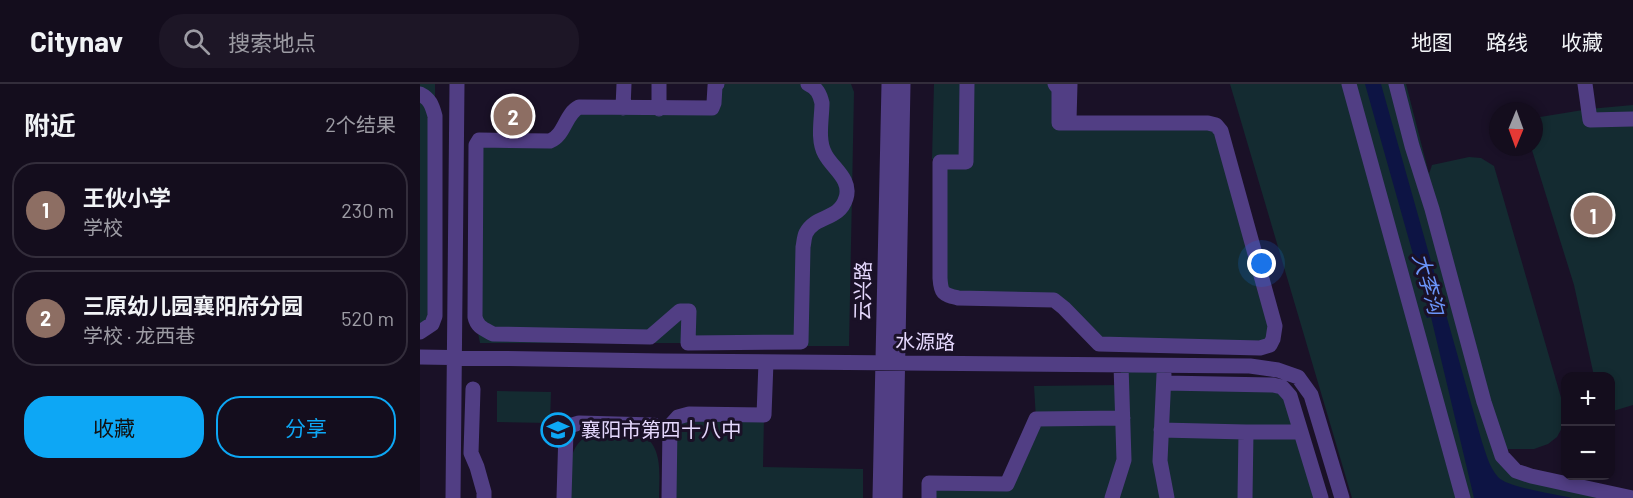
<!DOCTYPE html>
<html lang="zh">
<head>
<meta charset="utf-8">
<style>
  :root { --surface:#140d1d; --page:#1d1626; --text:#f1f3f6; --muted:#9d9ca4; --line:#332d3b; --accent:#0da7f5 }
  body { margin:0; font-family:Barlow,"Noto Sans SC",sans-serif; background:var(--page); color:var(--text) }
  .controls { position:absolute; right:18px; bottom:18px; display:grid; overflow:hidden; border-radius:12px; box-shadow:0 3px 9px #0003 }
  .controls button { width:54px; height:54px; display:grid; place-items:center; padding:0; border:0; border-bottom:2px solid var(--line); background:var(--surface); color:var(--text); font:30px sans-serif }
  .compass { position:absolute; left:1069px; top:18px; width:54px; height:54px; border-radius:50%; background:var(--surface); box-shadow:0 3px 9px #0003; rotate:181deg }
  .you { position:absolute; left:842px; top:180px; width:21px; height:21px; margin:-15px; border:4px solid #fff; border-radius:50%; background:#1a73e8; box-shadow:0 0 0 9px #1a73e833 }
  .badge { display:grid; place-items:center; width:39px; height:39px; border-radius:50%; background:var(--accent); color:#fff; font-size:20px; font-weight:700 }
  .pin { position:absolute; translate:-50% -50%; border:3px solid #fff; box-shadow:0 2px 6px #0006 }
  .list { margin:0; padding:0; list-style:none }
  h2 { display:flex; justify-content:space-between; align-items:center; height:78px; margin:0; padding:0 24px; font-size:26px }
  h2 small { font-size:20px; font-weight:400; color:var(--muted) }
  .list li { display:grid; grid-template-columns:39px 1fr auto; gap:18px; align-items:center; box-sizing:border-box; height:96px; margin:0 12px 12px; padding:0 12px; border:2px solid var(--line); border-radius:24px }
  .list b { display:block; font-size:22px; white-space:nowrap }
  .list p { margin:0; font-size:20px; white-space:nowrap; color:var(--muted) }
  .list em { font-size:20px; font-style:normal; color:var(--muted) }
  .actions { display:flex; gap:12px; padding:18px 24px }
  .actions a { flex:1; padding:14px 0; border:2px solid var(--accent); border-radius:24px; text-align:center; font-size:21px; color:var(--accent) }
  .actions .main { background:var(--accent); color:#111 }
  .icon { flex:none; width:33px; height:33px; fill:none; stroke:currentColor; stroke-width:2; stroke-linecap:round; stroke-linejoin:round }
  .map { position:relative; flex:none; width:1213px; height:414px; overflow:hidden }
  header { display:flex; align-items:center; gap:36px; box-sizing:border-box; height:84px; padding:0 30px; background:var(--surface); border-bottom:2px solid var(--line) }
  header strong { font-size:28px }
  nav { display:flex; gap:33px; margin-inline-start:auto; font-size:21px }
  .search { width:420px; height:54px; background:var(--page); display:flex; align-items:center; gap:15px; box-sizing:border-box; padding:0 21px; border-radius:24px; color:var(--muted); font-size:22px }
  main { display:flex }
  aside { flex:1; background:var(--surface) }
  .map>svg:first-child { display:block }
  .green { fill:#142b31 }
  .water { fill:#0d1444 }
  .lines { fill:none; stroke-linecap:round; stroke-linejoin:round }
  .minor { stroke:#513e84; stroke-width:15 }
  .labels { text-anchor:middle; stroke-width:6; stroke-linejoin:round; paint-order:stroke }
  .street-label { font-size:20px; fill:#e5d8fd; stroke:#1a1127 }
  .poi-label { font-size:20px; fill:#e5d8fd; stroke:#1a1127; text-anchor:start }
  .water-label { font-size:21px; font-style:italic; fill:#6b95f9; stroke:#1a1127 }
</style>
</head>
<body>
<header>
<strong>Citynav</strong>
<div class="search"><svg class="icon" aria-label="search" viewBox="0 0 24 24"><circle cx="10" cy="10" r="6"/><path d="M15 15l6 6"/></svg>搜索地点</div>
<nav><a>地图</a><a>路线</a><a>收藏</a></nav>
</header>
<main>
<aside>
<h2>附近<small>2个结果</small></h2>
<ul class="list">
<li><span class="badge" style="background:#8d6e63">1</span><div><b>王伙小学</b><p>学校</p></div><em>230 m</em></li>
<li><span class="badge" style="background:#8d6e63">2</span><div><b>三原幼儿园襄阳府分园</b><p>学校 · 龙西巷</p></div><em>520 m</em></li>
</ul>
<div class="actions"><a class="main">收藏</a><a>分享</a></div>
</aside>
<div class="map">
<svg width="1213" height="414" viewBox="0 0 1213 414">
  <rect width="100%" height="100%" fill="#1a1127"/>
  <path class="green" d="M0,0h15v232l-15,16z
    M297,0h134l3,8 -5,254h-150v-3h-219l-4,-20v-178l66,-4 31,-31h133z
    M514,0h121l4,38 157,3 59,201 -5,19 -171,-1 -35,-36 -119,-13 -5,-132 -8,-4z
    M810,0h176l23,90 3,-9 37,-8 12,1 13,8 68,235 2,23 -7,13 -9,7 -14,5h-26l1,16 122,33h-279z
    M1213,21v300l-20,6 -2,-1 -1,-34h-16l-20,-91 -43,-138h3v-29l55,-9z
    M701,281h44l-1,18 118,4 39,111h-392v-15l78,1 29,-65 -2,-33 87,-1z
    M77,307l54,1 -1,31 -53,-1z
    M344,331l-1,52 100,2v29h-194l9,-81z
    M188,343c9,1 24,1 32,6 24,13 19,42 19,65h-90c2,-38 -4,-59 39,-71z"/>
  <path class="water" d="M945,0h16l101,358c4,11 7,25 16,35 10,11 58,17 74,21h-98l-43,-181 -4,1 -2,-4 4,-3z"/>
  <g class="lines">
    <path class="minor" d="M297,0l-2,2 -1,17 -2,5 -133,-1c-14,7 -14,28 -29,34l-71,-1 -3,5 -1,172c2,10 9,12 18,17l157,3 30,-26h9l-1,32 113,-1 2,-95c1,-4 1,-10 3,-14 10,-19 33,-12 40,-35 6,-19 -14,-30 -21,-44 -8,-14 -3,-36 -3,-51 -2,-9 -5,-15 -14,-19
      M547,0l-1,78h-26v116c1,16 3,16 18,20l96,2 10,8 35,36 161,4 10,-3 3,-6 2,-13 -54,-195 -5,-6 -8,-2h-149v-34l-4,-5
      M929,0l114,414
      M976,0l16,62 20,63 52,193 18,54 14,15 15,5 101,22
      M1165,0l5,36 43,-1
      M0,10c10,5 12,11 15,22v200l-3,8 -12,8
      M203,24l1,-24
      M239,25v-25
      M649,36l1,-36
      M0,273l243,4 587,5 28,4 20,7 13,18 31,103
      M744,290l-4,87 7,37
      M744,299l109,2 9,2 8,9 31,102
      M53,305l-2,64 6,14 7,25v6
      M741,346l85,2 -1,66
      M826,348h55
      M33,414l4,-414
      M144,414l2,-67 3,-5 10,-3 75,2
      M249,414l1,-72 8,-9 11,-3 75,1 2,-53
      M460,414l9,-414
      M475,414l8,-414
      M509,414v-15l78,1 29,-65 87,-1
      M692,414l12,-38 -3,-95"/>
  </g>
  <defs>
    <symbol id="school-ring" viewBox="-11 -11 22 22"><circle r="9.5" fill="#1a1127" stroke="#0da7f5" stroke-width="1.5"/><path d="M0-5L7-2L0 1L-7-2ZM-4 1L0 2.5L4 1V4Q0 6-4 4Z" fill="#0da7f5"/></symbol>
  </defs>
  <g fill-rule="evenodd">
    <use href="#school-ring" x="119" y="327" width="38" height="38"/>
  </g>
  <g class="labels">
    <g class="street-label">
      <text transform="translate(443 207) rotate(-89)" y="7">云兴路</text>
      <text transform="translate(505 258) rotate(1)" y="7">水源路</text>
    </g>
    <g class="poi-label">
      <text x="161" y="353">襄阳市第四十八中</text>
    </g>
    <g class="water-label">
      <text transform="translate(1008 200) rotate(74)" y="7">大李沟</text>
    </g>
  </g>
</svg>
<div class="controls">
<button>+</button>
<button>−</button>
</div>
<svg class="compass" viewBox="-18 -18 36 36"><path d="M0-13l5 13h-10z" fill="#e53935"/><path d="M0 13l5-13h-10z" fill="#9d9ca4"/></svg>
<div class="you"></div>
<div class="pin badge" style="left:1173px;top:131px;background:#8d6e63">1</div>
<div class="pin badge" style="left:93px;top:32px;background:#8d6e63">2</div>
</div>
</main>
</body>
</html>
